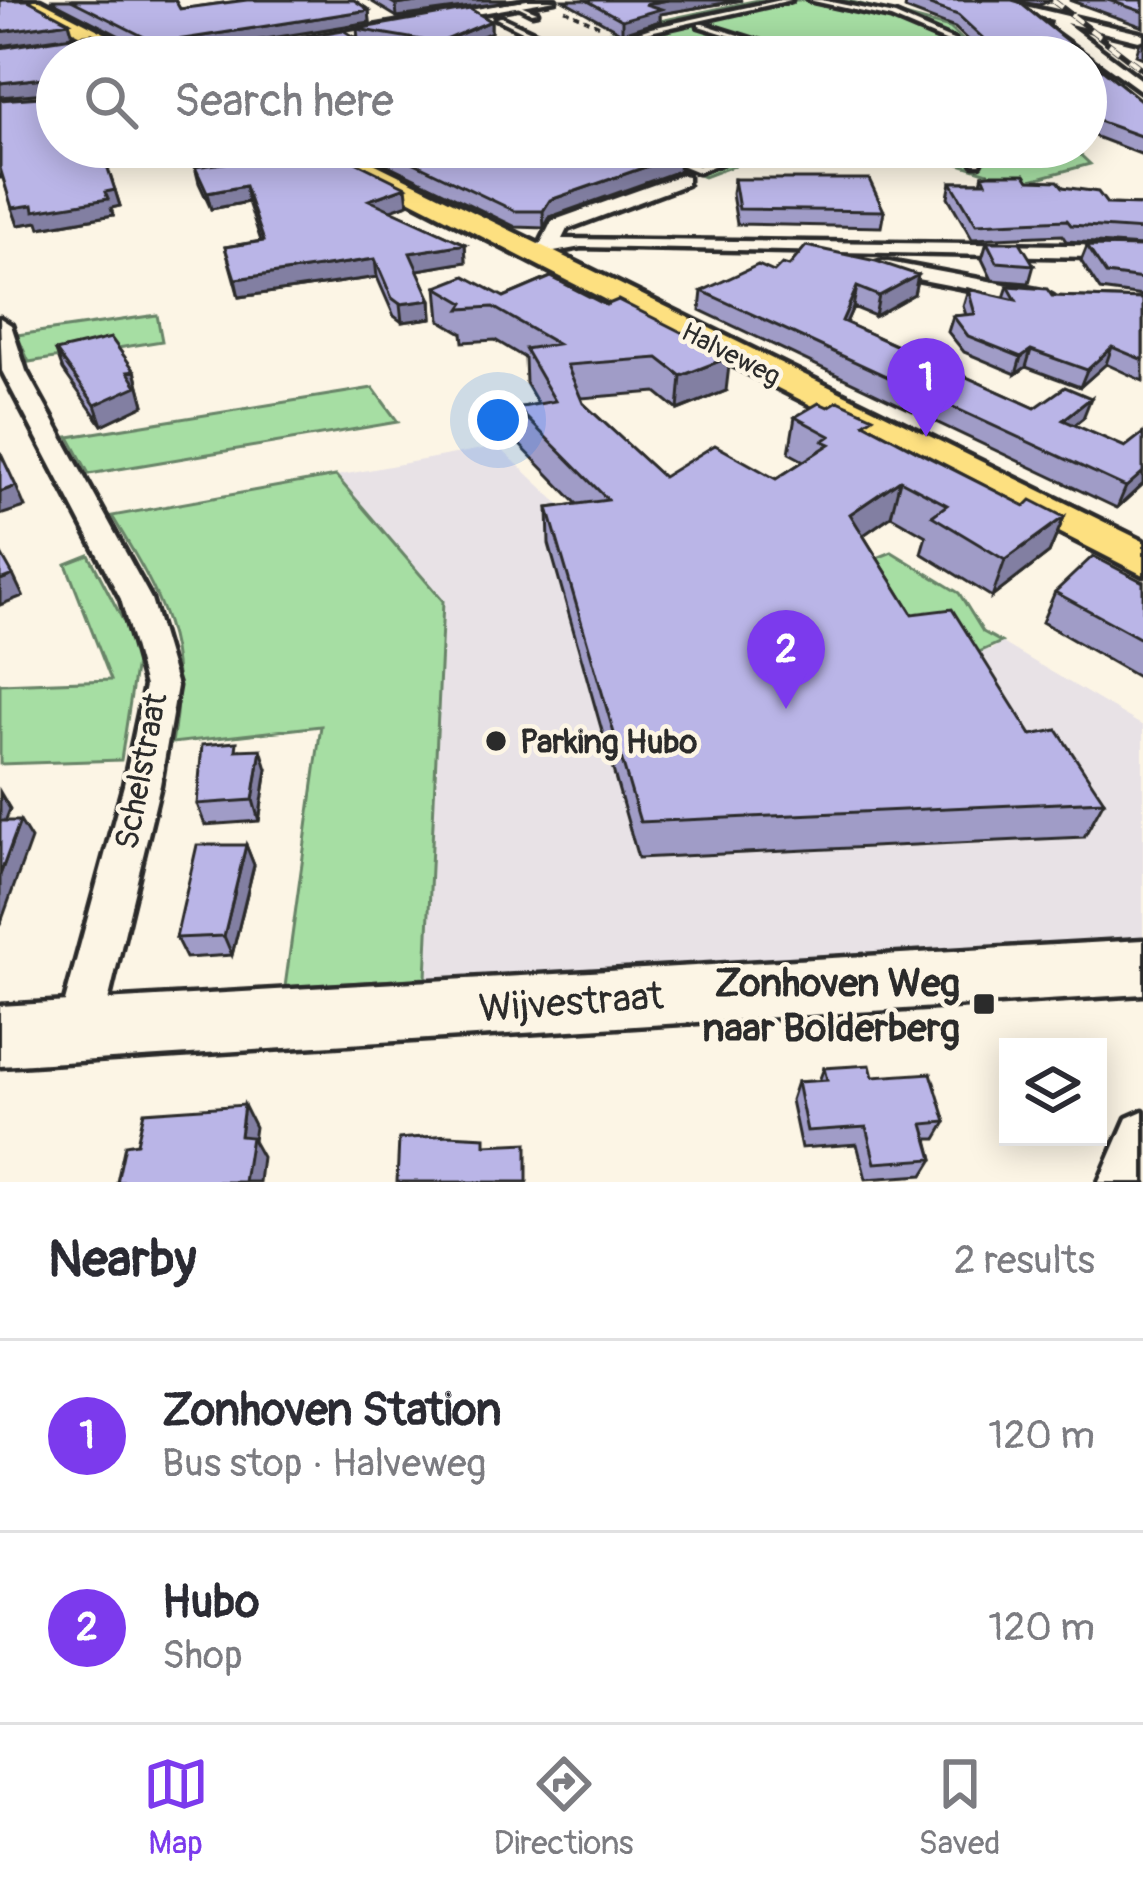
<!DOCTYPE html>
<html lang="en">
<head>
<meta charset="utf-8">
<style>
  :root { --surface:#fff; --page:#f7f7f7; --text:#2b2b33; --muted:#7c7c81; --line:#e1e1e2; --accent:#7c3aed }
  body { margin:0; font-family:Pangolin,sans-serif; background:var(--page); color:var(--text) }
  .controls { position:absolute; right:36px; bottom:36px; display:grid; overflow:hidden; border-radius:0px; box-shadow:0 6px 30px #0003 }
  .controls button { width:108px; height:108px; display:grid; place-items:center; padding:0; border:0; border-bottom:3px solid var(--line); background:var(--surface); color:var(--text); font:60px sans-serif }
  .you { position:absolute; left:498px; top:420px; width:42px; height:42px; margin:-30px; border:9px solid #fff; border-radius:50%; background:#1a73e8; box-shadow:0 0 0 18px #1a73e833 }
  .badge { display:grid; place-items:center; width:78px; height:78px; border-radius:50%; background:var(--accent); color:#fff; font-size:39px; font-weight:700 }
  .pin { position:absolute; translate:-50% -99px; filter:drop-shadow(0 3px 6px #0008) }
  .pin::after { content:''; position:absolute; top:63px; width:42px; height:36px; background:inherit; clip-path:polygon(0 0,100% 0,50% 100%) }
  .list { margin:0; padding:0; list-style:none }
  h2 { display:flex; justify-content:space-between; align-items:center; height:156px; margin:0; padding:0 48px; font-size:51px }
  h2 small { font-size:39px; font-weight:400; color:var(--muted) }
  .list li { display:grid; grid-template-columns:78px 1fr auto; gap:36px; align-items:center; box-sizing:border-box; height:192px; padding:0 48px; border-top:3px solid var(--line) }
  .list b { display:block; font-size:45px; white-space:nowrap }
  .list p { margin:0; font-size:39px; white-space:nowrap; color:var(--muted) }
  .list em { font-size:39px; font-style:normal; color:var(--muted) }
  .icon { flex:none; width:66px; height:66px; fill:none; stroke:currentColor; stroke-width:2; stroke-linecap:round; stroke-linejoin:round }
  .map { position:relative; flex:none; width:1143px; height:1182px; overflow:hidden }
  .search { position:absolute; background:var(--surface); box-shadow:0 6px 30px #0003; left:36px; right:36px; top:36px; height:132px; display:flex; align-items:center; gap:30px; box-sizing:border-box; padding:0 42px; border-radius:66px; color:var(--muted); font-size:45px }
  .sheet { height:540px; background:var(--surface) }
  nav { display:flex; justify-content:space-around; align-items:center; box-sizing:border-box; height:168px; border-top:3px solid var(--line); background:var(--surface); font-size:33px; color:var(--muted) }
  nav a { display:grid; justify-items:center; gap:6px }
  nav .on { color:var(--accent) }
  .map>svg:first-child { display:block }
  .built { fill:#e8e2e6 }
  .green { fill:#a6dea3; stroke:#688467; stroke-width:3 }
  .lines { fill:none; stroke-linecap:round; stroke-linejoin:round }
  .lane-casing { stroke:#2b2b2b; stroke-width:9 }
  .street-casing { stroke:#2b2b2b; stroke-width:9 }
  .secondary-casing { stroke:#2b2b2b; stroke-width:9 }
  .primary-casing { stroke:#2b2b2b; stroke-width:9 }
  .path { stroke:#2b2b2b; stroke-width:3; stroke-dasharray:6 4.5; stroke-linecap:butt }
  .lane { fill:#fcf5e5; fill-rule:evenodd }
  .street { fill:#fcf5e5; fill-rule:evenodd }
  .secondary { fill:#fcf5e5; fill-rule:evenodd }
  .primary { fill:#fde080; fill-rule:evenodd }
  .rail-casing { stroke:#2b2b2b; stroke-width:6 }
  .rail { stroke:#fcf5e5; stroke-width:4.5; stroke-dasharray:12; stroke-linecap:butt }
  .wall { fill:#a09cc7; stroke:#2b2b2b; stroke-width:3 }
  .shaded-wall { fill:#827fa2; stroke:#2b2b2b; stroke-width:3 }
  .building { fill:#bab5e7; stroke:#2b2b2b; stroke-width:3 }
  .poi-dot { fill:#2b2b2b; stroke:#fcf5e5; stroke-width:4.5 }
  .labels { text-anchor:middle; stroke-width:9; stroke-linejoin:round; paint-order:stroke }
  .far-street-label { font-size:27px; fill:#2b2b2b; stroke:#fcf5e5 }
  .poi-label { font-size:33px; font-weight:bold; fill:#2b2b2b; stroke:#fcf5e5; text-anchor:start }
  .street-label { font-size:33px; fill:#2b2b2b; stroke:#fcf5e5 }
  .near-poi-label { font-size:39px; font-weight:bold; fill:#2b2b2b; stroke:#fcf5e5; text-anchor:end }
  .near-street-label { font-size:39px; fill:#2b2b2b; stroke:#fcf5e5 }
</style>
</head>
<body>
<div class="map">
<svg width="1143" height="1182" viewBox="0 0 1143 1182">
  <rect width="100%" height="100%" fill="#fcf5e5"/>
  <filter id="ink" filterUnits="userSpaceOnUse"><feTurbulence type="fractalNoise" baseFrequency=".00833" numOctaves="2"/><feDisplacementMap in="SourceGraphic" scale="24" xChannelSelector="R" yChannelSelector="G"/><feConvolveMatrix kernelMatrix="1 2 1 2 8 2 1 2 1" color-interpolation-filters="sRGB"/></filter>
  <g filter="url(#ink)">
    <path class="built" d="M498,446l92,87 401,117 10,-8 142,84v210l-717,42 17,-377 -107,-125z"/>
    <path class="green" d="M758,0h87l105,28 30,29h-532l73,-15 17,9 15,-3v-4z
      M627,147h156l-79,30z
      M905,147h167l18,17 -70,19z
      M157,315l5,26 -133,21 -12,-27z
      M373,388l25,34 -309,52 -20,-37z
      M336,476l107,125 -17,377 -141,9 36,-261 -149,17c18,-99 -11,-146 -60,-227z
      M892,552l67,41 24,39 18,10 -22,10 -70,-10 -47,-78z
      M89,555l49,94 -17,111 -121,4v-80l111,-4 -45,-116z"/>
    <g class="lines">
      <defs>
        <path id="lane" d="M781,0h10l-137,31 -73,24 2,2 -10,-1 -77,-38 5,-1 75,35 75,-24z
          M809,0h12l74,15 60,26 3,10 -9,6h-8l10,-7 -1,-7 -59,-25z
          M518,4l19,8 -5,1 -14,-7z
          M699,24h4l105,33h-10l-99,-31z
          M638,147h11l49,19 50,-19h12l-62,25z
          M961,147h8l12,15 -1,2h-6z"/>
        <path id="street" d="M527,0h28l-243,43 -7,-4z
          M979,0h21l143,34v8l-77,-19 77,58v11l-91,-66 1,-6z
          M681,175l6,1v8l-120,45 -5,10 581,7v12l-562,-11 -54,10 -10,-6 24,-8 11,-22z
          M883,261l159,30 11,6 -11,6 -166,-32v-8z
          M0,318l11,7 15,46 125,228 26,87 -17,99 -59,246 -7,15 -15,6 -15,-6 -7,-15 67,-246 21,-99 -24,-87 -119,-228z
          M1143,1111v71h-44l28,-64z"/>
        <path id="secondary" d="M1143,940v54l-1143,72v-60z"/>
        <path id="primary" d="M15,0h25l111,57h-28z
          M307,147h34l802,394v34z"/>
      </defs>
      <use href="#lane" class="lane-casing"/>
      <use href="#street" class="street-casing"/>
      <use href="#secondary" class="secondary-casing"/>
      <use href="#primary" class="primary-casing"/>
      <path class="path" d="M565,10l37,17"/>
      <use href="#lane" class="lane"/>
      <use href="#street" class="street"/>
      <use href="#secondary" class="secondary"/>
      <use href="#primary" class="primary"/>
      <defs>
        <path id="rail" d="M1052,0l91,70"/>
      </defs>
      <use href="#rail" class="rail-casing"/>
      <use href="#rail" class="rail"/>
    </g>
    <path class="wall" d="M50,0h125l5,9 58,-8 -2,-1h118l15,10 1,12 -157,26h26l104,-18 15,9 -1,-10 113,-20 21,12v11l-51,23 -79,-14 20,13 1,3h-325v90h44l19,59 -9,2 2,7 -73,13 -2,-6 -20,3 -15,-47h-3v-78l53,-4 1,-4 -54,5v-49l92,-14 27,14 22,-1z
      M369,0h153l-125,17z
      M563,0h179l-82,14v7l-38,12z
      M894,0h158l-13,5 -19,-3 123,100v53l-47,-18 -10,-11v-69h-101l-30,-29 -50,-19 1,-6z
      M1069,0h74v27z
      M1143,41v17l-7,-3 4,-13z
      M208,147h117l83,57 -18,6 75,34 1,18 -49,8 14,30 1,18 -30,4 -8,-6 -17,-39 -138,20 -14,-50 36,-6 -13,-39 -37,7 -12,-26 -4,-16 38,-6z
      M351,147h223l18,8 25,3 62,13 -129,46 -6,11 -28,-1z
      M983,175l46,5 34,7 44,17 36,1v41l-77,-5 -4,-6 -90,4 -24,-42 3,-15h30z
      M734,179l150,32 -3,16 -144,-3 -5,-30z
      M987,242l47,23 -5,18 -37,-3 -10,-21z
      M1087,246l56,1v49l-43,-6 -19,-29z
      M789,266l129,9 -4,19 -39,22 -22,-9 -7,16 189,85 48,10 -9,7 69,59 -26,24 -417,-198 2,-19 72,-19z
      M551,277l175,114 -48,19 -22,-18 -75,6 2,5 80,74 113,2 28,-18 -15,-8 6,-36 76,10 154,79 39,11 -15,36 -57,44 -71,-44 5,-17 -35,-20 -28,19 49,79 119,121 73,66 -20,36 -446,21 -89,-314 -1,-36 29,-4 -59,-61 -1,-35 21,-4 -12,-21 -1,-25 -30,-18 -32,2 -1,-9 -22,-13 -3,-33 67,10z
      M1008,286l44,10 91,3v82l-37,-17 -26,23 -54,-20 -10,7 -52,-22 -16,-20 5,-16 13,-1 -3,-9 5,-17 36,9z
      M56,351l79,20 9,34 -42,20 -39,-55z
      M1143,582v98l-101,-58 13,-30z
      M240,750l27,19 -8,52 -54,4 -8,-21z
      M246,845l8,20 -22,90 -46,3 -10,-20z
      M824,1068l49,9 73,45 -10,17h-8l5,20 -10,16 -57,4 -9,-35 -56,4 -10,-48 6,-18 22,-1z"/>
    <path class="shaded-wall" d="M430,0h92l-125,17 -1,-12z
      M668,0h74l-82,14v7l-38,12v-13l23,-16z
      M369,10l1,12 -196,32 -3,-13z
      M491,21v11l-51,23 -1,-12z
      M69,22l4,14 -73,10v-14z
      M52,77l5,15 -57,5v-14z
      M680,155l-1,16 -129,46 -6,11 -1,-17 7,-11z
      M245,186l3,16 -37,7 -4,-16z
      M406,187l2,17 -37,13 -2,-17z
      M115,190l5,16 -9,2 2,7 -73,13 -2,-6 -20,3 -6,-17z
      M465,244l1,18 -54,9 -2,-18z
      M375,259l2,18 -138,20 -4,-18z
      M918,275l-4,19 -39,22 4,-20z
      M857,287l-4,20 -15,34 4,-20z
      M431,300l1,18 -30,4 -2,-18z
      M1112,347l-6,17 -26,23 7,-17z
      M1031,350l-5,17 -10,7 5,-17z
      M730,357l-4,34 -48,19 3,-34z
      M135,371l9,34 -42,20 -7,-20 33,-33z
      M1091,398l-8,20 -28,23 8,-21z
      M1143,472v12l-26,24 9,-21z
      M900,480l-9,36 -49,34 8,-36z
      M16,486l9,21 -25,8v-23z
      M1064,517l-15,36 -57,44 13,-37z
      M13,575l10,21 -23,9v-25z
      M261,749l6,20 -8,52 -6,-21z
      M0,792l10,17 -10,26z
      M20,821l11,18 -31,86v-50z
      M246,845l8,20 -22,90 -8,-19z
      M244,1105l11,22 -2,14 9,16 -3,25h-15l-4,-46z"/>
    <path class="building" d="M0,0h28l41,22 -69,10z
      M71,0h104l5,9 67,-9h107l15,10 -198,31 4,7h64l104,-18 38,24 -7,1 3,2h-320v25l-5,-5 -52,6v-35l92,-14 27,14 32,-2 -1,-6z
      M388,0h42l-34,5z
      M586,0h82l-23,4 16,5 -39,11z
      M916,0h96l7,2 124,100v35l-42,-15 -15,-16v-49h-65l-5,-4h-17l-41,-38z
      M1108,0h35v12z
      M470,9l21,12 -52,22 -82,-14z
      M57,82v65h44l14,43 -10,2 3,7 -74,12 -1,-6 -21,3 -12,-40v-68l53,-4z
      M232,147h93l81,40 -37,13 96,44 -55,9 21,47 -31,4 -8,-6 -17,-39 -140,20 -10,-32 39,-6 -19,-55 -38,7 -12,-26 57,-8z
      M381,147h193l18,8 10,-4 15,7 29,-11h14l20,8 -130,45 -7,11h-28z
      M989,174h36l4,6 29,1 5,6 35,5 9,12 36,1v25l-72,-5 -4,-5 -91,4 -25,-42h35l-3,-7z
      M734,179h135l15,32 -145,-2z
      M987,242h33l14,23 -37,-3z
      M806,246l70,15 42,14 -39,21 -22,-9 -15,34 193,87 30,-21 26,11 -28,22 62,27 18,-14v39l-17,15 -424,-196 56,-26 16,7 8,-8 7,2z
      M1087,246l56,1v32l-37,-5z
      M465,276l39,21 47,-20 55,28 12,-5 112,57 -49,19 -23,-18 -91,7 16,38 80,74 52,-32 61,34 54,-35 -7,-3 7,-5 -35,-19 24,-14 9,4 10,-6 35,16 -9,6 60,32 101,51 6,-6 33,17 -59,43 -73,-44 15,-11 -47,-25 -50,34 62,100 40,-5 79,126 26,-5 47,71 -464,21 -92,-314 60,-8 -91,-92 38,-7 -30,-52 32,-5 -64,-37 -33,2 4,-6 -27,-16z
      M1008,286l39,3 5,7 91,3v61l-31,-13 -25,23 -56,-20 -10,7 -53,-21 -15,-20 22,-2 -7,-25 48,11z
      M111,338l24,33 -7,1 9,14 -42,19 -39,-54z
      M0,452l16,34 -16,6z
      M0,552l13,23 -13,5z
      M1093,556l50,26v58l-88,-48z
      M237,742l-1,8 25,-1 -8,51 -56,4 5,-59z
      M0,821h20l-20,54z
      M197,845h49l-22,91 -48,2z
      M870,1065l3,12 58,-4 15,49 -23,2 10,35 -58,4 -9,-36 -59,4 -10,-49 30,-2 -3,-12z
      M244,1105l-4,31 11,1 -7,45h-127l8,-37 12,-2 7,-31z
      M448,1135l37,2v8l42,-2v39h-130l2,-43z"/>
  </g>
  <g class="poi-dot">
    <circle cx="496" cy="741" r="12"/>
    <rect x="972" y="992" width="24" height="24" rx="6"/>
  </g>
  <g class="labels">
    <g class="far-street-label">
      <text transform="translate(731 354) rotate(27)" y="9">Halveweg</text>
    </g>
    <g class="poi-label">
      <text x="520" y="753">Parking Hubo</text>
    </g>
    <g class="street-label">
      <text transform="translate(140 771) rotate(-79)" y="12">Schelstraat</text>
    </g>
    <g class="near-poi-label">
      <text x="960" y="996">Zonhoven Weg<tspan x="960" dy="45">naar Bolderberg</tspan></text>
    </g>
    <g class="near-street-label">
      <text transform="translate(571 1001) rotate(-4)" y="14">Wijvestraat</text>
    </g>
  </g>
</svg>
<div class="controls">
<button><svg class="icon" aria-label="layers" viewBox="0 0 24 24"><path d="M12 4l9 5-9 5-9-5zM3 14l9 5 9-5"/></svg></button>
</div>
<div class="you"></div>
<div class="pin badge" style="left:926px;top:437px">1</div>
<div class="pin badge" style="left:786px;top:709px">2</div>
<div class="search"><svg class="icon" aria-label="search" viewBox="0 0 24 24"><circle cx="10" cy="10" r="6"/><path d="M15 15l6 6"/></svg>Search here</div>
</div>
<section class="sheet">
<h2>Nearby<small>2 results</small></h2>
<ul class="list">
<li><span class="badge">1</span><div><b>Zonhoven Station</b><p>Bus stop · Halveweg</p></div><em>120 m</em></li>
<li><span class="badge">2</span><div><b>Hubo</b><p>Shop</p></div><em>120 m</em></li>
</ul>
</section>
<nav>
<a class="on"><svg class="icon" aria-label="map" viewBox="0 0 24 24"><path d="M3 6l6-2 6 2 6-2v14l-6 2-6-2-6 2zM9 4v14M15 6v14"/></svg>Map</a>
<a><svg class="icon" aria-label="directions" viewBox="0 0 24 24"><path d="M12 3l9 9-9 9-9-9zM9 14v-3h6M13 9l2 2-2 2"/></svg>Directions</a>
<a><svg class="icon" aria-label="saved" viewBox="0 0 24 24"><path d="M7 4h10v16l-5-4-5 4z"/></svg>Saved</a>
</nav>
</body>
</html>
